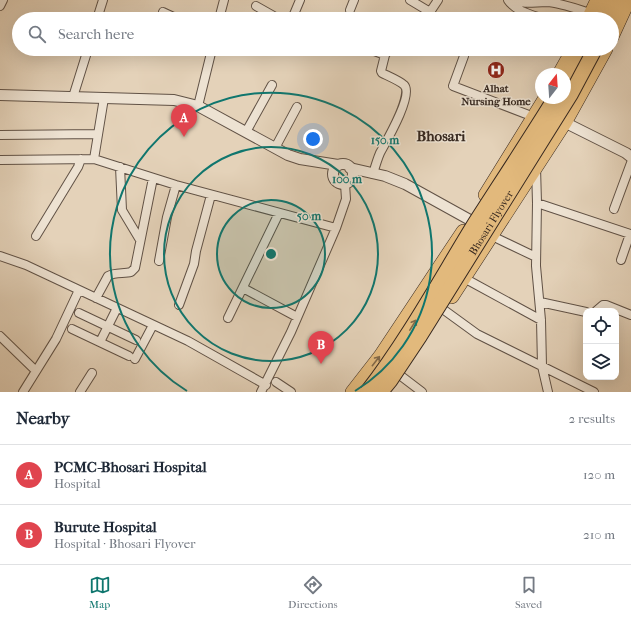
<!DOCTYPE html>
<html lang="en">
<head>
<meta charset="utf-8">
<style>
  :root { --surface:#fff; --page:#f2f2f3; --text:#1f2937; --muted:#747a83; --line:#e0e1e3; --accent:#0f766e }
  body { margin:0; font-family:"IM FELL French Canon",serif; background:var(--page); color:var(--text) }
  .controls { position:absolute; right:12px; bottom:12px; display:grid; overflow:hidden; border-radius:8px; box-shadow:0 4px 16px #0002 }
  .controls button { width:36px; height:36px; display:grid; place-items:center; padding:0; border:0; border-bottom:1px solid var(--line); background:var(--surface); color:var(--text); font:20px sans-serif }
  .compass { position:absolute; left:535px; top:68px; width:36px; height:36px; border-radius:50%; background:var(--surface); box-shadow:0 4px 16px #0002; rotate:17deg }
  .you { position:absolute; left:313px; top:139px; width:14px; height:14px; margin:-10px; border:3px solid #fff; border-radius:50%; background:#1a73e8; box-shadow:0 0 0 6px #1a73e833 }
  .badge { display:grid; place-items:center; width:26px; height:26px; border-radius:50%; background:var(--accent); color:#fff; font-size:13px; font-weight:700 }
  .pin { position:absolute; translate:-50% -33px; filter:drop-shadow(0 1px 2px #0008) }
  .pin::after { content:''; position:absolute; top:21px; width:14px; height:12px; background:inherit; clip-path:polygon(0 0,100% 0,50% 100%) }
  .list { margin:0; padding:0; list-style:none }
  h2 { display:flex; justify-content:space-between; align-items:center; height:52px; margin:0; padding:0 16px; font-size:17px }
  h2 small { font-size:13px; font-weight:400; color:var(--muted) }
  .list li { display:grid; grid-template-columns:26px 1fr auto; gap:12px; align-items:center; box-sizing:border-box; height:60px; padding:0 16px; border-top:1px solid var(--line) }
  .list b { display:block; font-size:15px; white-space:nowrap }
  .list p { margin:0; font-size:13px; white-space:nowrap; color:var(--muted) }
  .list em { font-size:13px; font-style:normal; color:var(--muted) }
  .icon { flex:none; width:22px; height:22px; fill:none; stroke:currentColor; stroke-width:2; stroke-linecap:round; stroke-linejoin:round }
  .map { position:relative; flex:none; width:631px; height:392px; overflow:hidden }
  .search { position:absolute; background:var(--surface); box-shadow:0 4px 16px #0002; left:12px; right:12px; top:12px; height:44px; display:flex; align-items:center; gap:10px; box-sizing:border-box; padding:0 14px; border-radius:22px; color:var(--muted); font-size:15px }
  .sheet { height:172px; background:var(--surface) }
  nav { display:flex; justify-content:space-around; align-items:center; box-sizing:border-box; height:56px; border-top:1px solid var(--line); background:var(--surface); font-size:11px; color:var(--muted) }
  nav a { display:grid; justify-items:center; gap:2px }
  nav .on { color:var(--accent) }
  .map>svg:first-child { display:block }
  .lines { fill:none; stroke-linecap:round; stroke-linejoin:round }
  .minor-casing { stroke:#615246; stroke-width:10 }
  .tertiary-casing { stroke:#615246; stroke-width:12 }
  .primary-casing { stroke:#35271f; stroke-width:14 }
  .trunk-casing { stroke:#35271f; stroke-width:16 }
  .minor { stroke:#ede2d2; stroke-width:8 }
  .tertiary { stroke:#ede2d2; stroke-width:10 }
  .primary { stroke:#e2b97c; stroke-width:13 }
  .trunk { stroke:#e2b97c; stroke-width:14 }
  .trunk-bridge-casing { stroke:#35271f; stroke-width:16; stroke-linecap:butt }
  .trunk-bridge { stroke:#e2b97c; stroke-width:14 }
  .oneway { stroke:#836949 }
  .ring { fill:none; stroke:#0f766e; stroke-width:2 }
  .labels { text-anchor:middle; stroke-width:3; stroke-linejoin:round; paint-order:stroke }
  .poi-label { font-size:11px; font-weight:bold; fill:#35271f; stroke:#ede2d2 }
  .street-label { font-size:11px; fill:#35271f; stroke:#ede2d2 }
  .district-label { font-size:15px; font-weight:bold; fill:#35271f; stroke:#ede2d2 }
  .centre { fill:#0f766e; stroke:#ede2d2; stroke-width:2 }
  .ring-label { font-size:12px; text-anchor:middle; font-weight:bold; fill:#0f766e; stroke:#ede2d2; stroke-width:3; stroke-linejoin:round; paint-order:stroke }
</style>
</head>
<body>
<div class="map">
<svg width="631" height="392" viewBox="0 0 631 392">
  <rect width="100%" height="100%" fill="#e4d2b9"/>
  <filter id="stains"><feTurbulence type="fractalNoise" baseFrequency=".005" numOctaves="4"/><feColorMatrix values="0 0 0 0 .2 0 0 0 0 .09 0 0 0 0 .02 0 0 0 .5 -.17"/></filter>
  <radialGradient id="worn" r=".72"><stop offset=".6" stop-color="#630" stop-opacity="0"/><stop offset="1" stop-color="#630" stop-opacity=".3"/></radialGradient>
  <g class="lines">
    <defs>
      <path id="minor" d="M410,0l20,12
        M508,0c7,11 24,15 36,19
        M513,0c13,5 21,2 34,2 14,1 30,7 43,11
        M0,6l3,-6
        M256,6l23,13
        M350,10l4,-10
        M163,12l15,7
        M97,19l6,-19
        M219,19l5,-19
        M292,19l8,-19
        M424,19l6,-7 8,-12
        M369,49l16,6
        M464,56l-11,30 81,31
        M73,97l15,-48
        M198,106l14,-57
        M246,132l26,-47
        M0,135l98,-1
        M275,148l22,-41
        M94,159l10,-61
        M0,160l94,-1 82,26 160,43
        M120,167l2,43 18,30
        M536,167l1,36 -1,63 5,54 1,46 6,26
        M373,174c2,-7 4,-14 7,-21 6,-11 34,-59 24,-68 -4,-4 -16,-9 -22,-12l-1,-2 4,-16 4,-6
        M537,203l93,31 -9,26
        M614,209l17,-46
        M36,236l42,-69 3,-8
        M492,236l44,21
        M0,256l26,9 162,76 78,44
        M159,261l8,-44 9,-32
        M464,278l77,42
        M243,288l54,29
        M96,298l12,-22c7,-4 16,-2 23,-4l4,-4 18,-90
        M540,302l46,10
        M179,305l15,-41 2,-13 15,-56
        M444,310l33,24 117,58
        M596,311l7,-6h3l25,10
        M79,313l57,27
        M228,318l51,-105
        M72,329l57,27
        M0,336l36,35
        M100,342l17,-34
        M135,359l18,-34
        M401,376l21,16
        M276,382l15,10
        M23,392l33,-53 23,-49
        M80,392l12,-19
        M261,392l30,-60 45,-104 10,-29 -1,-15"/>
      <path id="tertiary" d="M0,95l174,5 24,6 90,49 12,4 38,6
        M560,120l66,33 5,4
        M333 174a10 10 0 1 1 20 0a10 10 0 1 1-20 0Z
        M350,168l35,8 20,8 65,36 9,7"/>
      <path id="primary" d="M588,19l9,-19
        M612,37l17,-37
        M559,74l14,-25
        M485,195l60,-97
        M452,297l113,-174 41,-74
        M352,392l28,-36 83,-125"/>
      <path id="trunk" d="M597,19l10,-19
        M610,19l9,-19
        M565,81l18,-32"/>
    </defs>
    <use href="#minor" class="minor-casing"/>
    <use href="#tertiary" class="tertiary-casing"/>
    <use href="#primary" class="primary-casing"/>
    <use href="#trunk" class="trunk-casing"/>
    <use href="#minor" class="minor"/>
    <use href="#tertiary" class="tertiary"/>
    <use href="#primary" class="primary"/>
    <use href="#trunk" class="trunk"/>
    <defs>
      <g id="trunk-bridge">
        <path d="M367,392c41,-53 73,-112 108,-169 27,-42 54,-83 80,-125"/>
        <path id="s1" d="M381,392l9,-11 30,-45 121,-194 30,-48 24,-45"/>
      </g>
    </defs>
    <use href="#trunk-bridge" class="trunk-bridge-casing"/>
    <use href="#trunk-bridge" class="trunk-bridge"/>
  </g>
  <defs><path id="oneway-shaft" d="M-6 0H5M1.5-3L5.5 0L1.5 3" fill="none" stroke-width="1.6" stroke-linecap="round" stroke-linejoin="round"/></defs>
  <g class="oneway">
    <use href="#oneway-shaft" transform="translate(413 325) rotate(-58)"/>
    <use href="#oneway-shaft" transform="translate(376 361) rotate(-52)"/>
  </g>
  <circle cx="271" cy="254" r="54" fill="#0f766e" fill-opacity=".12"/>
  <g class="ring">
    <circle cx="271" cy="254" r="54"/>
    <circle cx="271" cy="254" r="107"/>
    <path d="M187 391A161 161 0 1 1 355 391"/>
  </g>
  <defs>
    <symbol id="hospital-disc" viewBox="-11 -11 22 22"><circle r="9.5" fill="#8f2418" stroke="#ede2d2"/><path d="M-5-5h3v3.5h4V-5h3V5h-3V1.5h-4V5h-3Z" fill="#fff"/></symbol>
  </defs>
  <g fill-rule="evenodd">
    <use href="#hospital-disc" x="486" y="60" width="20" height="20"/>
  </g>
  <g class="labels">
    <g class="poi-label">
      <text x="496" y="92">Alhat<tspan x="496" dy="13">Nursing Home</tspan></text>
    </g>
    <g class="street-label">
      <text dy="4" stroke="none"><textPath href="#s1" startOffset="202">Bhosari Flyover</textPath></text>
    </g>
    <g class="district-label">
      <text x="441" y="141">Bhosari</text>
    </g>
  </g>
  <circle cx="271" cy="254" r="6" class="centre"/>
  <g class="ring-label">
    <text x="385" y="144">150 m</text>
    <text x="347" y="183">100 m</text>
    <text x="309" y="220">50 m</text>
  </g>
  <rect width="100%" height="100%" filter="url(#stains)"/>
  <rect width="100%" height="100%" fill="url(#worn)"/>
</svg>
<div class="controls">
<button><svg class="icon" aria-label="locate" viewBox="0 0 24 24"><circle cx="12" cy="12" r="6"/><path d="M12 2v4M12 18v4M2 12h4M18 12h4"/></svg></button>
<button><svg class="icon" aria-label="layers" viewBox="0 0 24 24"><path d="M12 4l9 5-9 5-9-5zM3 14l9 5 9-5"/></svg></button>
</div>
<svg class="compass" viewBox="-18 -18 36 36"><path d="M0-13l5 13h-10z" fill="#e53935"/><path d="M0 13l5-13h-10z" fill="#747a83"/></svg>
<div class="you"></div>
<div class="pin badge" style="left:184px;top:137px;background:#e0444e">A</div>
<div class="pin badge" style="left:321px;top:364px;background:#e0444e">B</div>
<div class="search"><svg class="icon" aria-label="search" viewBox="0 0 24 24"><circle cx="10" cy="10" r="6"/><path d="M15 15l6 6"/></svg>Search here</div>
</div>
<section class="sheet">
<h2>Nearby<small>2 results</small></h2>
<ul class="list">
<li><span class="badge" style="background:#e0444e">A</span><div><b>PCMC-Bhosari Hospital</b><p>Hospital</p></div><em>120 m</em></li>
<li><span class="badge" style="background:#e0444e">B</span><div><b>Burute Hospital</b><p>Hospital · Bhosari Flyover</p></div><em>210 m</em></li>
</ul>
</section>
<nav>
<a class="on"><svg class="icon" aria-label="map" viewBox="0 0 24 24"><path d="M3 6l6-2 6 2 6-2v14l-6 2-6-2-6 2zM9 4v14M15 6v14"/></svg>Map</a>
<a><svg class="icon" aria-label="directions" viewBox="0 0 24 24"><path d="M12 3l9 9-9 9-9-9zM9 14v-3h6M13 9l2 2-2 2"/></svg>Directions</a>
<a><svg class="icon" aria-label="saved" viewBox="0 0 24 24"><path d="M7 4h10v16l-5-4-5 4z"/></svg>Saved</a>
</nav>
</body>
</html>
